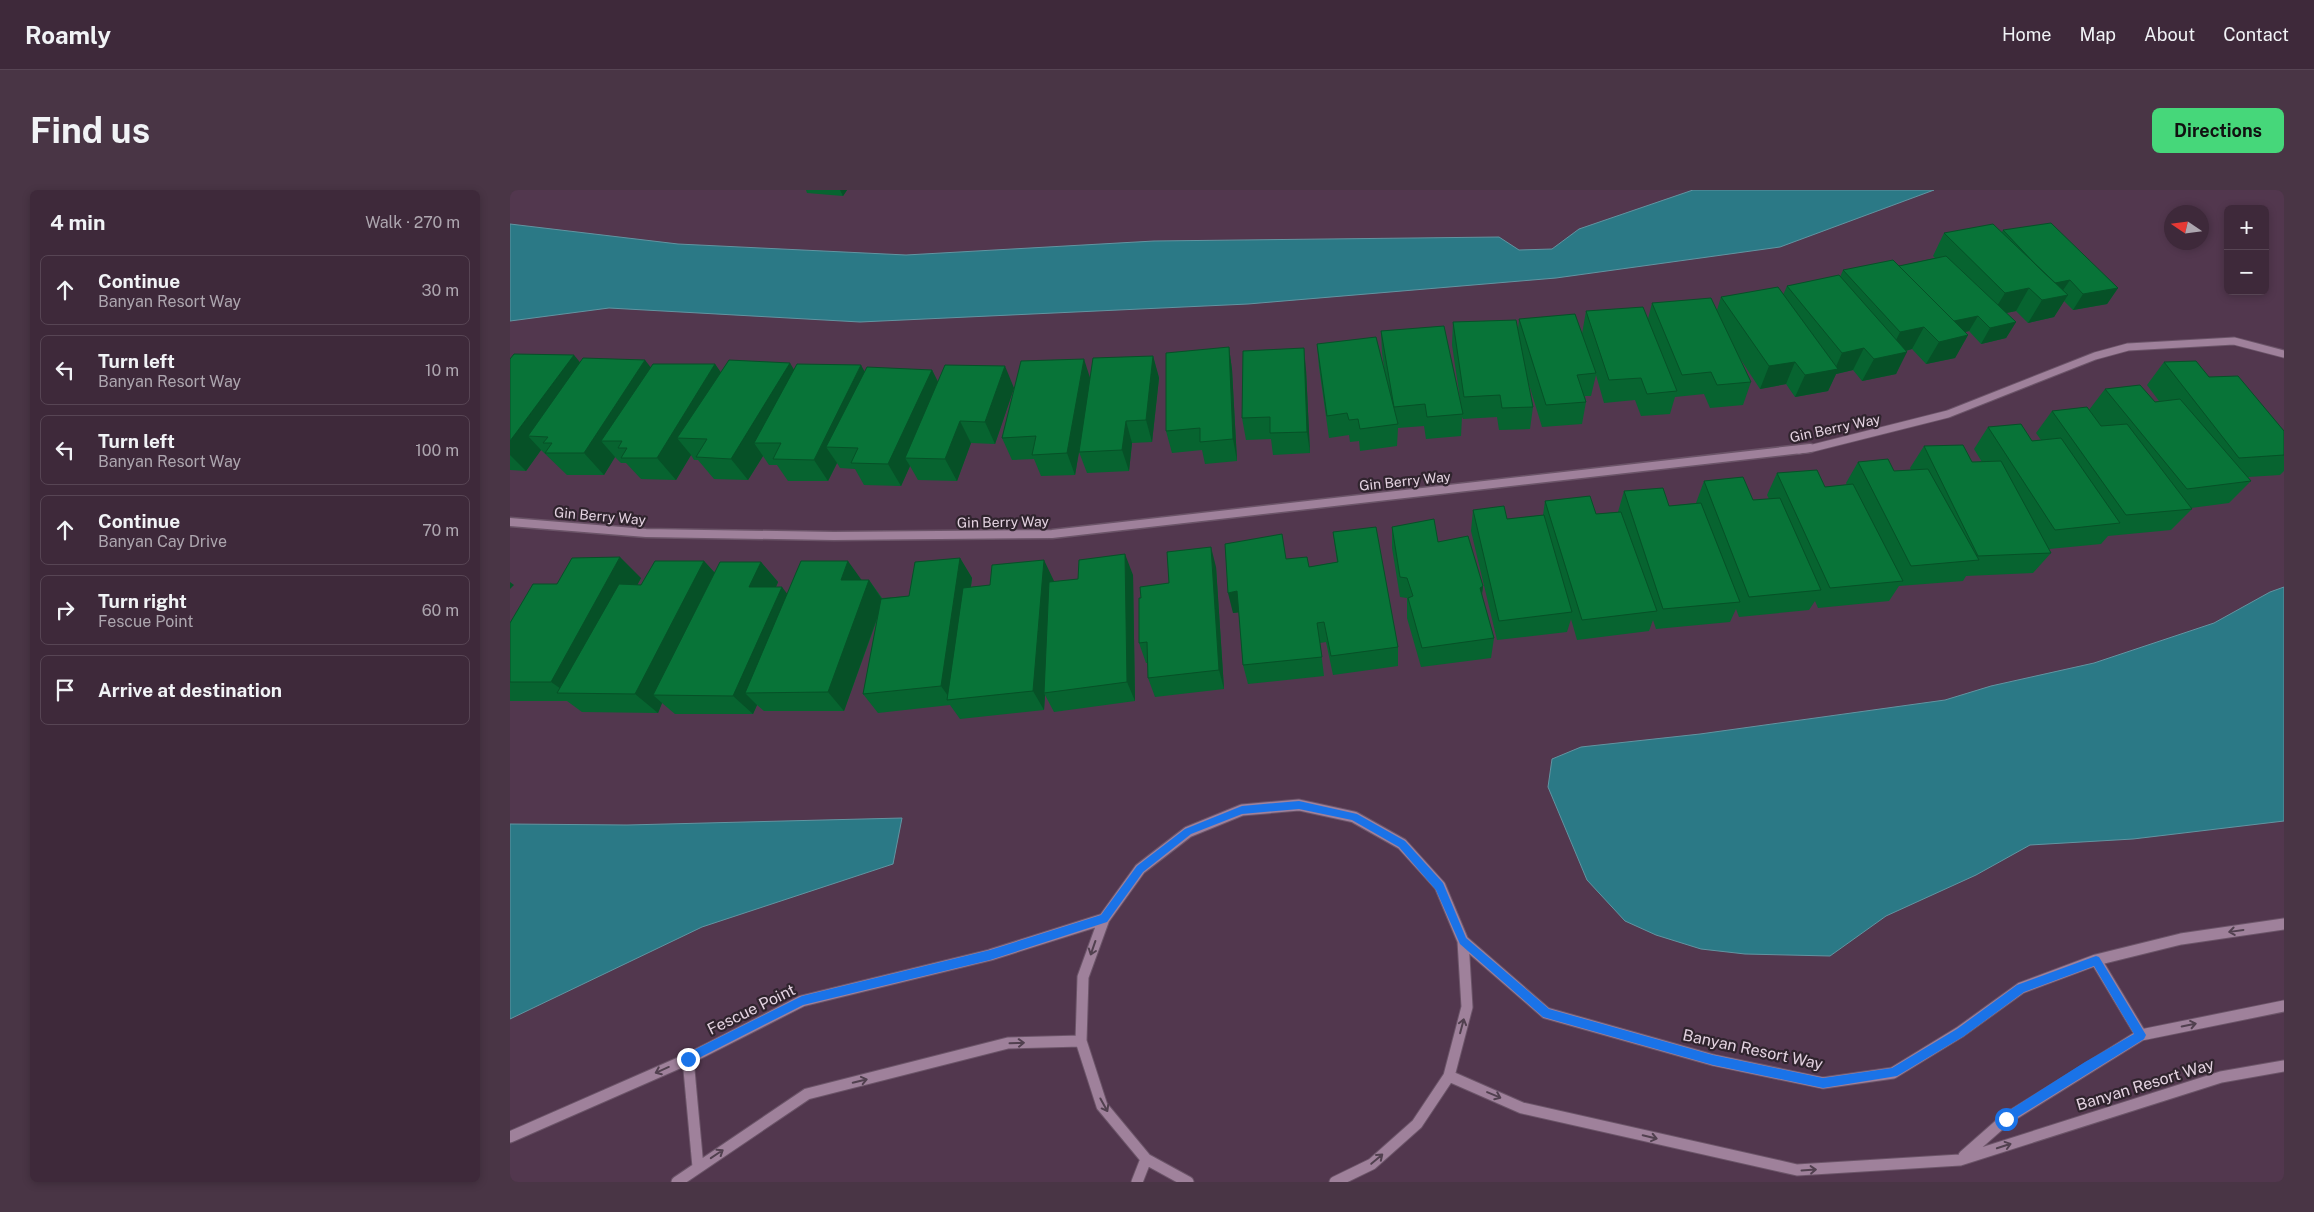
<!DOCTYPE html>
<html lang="en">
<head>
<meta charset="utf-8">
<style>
  :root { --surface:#3e293a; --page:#493545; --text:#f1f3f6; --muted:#ada6af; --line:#574554; --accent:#46d77a }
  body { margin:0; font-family:"Public Sans",sans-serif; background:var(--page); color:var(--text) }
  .controls { position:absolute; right:15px; top:15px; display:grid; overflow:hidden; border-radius:8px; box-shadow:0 2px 8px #0003 }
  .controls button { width:45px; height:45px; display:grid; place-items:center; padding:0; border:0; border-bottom:1px solid var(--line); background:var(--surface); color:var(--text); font:25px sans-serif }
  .compass { position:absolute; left:1654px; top:15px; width:45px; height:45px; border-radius:50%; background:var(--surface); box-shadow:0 2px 8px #0003; rotate:283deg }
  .stop { position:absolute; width:15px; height:15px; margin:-11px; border:4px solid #1a73e8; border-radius:50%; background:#fff }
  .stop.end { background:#1a73e8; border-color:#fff; box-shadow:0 1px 5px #0008 }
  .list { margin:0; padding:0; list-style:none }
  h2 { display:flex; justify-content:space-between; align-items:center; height:65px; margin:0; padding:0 20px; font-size:21px }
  h2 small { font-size:16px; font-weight:400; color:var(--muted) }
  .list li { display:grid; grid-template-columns:32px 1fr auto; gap:15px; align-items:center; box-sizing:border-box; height:70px; margin:0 10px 10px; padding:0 10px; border:1px solid var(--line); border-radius:8px }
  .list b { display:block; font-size:19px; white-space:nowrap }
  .list p { margin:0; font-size:16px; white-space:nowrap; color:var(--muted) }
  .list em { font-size:16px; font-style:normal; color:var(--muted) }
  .icon { flex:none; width:28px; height:28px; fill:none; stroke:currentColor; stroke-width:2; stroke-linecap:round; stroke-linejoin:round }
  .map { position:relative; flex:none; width:1774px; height:992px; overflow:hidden; border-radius:8px }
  header { display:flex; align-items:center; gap:30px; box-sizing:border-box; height:70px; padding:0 25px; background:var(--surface); border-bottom:1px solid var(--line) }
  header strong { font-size:24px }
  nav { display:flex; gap:28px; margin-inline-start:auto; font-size:18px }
  .intro { display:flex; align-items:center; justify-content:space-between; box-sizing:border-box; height:120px; padding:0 30px }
  h1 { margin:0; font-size:35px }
  .button { padding:12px 22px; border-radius:8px; background:var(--accent); color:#111; font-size:18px; font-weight:700 }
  main { display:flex; gap:30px; padding:0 30px }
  aside { flex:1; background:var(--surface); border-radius:8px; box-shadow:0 2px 8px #0003 }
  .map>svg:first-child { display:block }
  .water { fill:#2b7986; stroke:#6294a1 }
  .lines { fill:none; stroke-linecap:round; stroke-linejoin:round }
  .minor-far2-casing { stroke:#6b5468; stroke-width:9 }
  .minor-far1-casing { stroke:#6b5468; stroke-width:11 }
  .minor-casing { stroke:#6b5468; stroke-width:13 }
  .minor-far2 { stroke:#9f819b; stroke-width:7 }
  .minor-far1 { stroke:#9f819b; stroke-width:8 }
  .minor { stroke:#9f819b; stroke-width:11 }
  .wall { fill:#076430 }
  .shaded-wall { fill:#065127 }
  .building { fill:#087438; stroke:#065127 }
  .oneway { stroke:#51404f }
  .route { fill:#1a73e8 }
  .labels { text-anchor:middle; stroke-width:4.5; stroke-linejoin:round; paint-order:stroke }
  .street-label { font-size:14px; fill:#e4d3e1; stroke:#30242e }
  .near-street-label { font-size:16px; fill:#e4d3e1; stroke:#30242e }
</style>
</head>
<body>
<header>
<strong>Roamly</strong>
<nav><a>Home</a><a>Map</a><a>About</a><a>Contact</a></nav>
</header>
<div class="intro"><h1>Find us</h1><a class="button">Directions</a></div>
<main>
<aside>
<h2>4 min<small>Walk · 270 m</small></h2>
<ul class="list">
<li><svg class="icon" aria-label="ahead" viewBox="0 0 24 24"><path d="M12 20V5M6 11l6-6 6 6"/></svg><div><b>Continue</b><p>Banyan Resort Way</p></div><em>30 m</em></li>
<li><svg class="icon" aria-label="left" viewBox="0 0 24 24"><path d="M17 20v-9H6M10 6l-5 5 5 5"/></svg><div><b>Turn left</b><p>Banyan Resort Way</p></div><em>10 m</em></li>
<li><svg class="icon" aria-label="left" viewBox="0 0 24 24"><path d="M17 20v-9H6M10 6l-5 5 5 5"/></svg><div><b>Turn left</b><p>Banyan Resort Way</p></div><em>100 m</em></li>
<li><svg class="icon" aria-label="ahead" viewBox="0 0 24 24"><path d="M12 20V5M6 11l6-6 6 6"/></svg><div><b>Continue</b><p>Banyan Cay Drive</p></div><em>70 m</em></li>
<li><svg class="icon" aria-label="right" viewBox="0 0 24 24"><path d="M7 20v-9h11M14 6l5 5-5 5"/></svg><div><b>Turn right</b><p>Fescue Point</p></div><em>60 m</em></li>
<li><svg class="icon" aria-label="arrive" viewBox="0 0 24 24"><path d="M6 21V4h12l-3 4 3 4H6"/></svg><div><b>Arrive at destination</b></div></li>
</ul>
</aside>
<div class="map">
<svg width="1774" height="992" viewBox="0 0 1774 992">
  <rect width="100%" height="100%" fill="#52374e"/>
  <path class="water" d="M1183,0h241l-154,57 -224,31 -308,26 -388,18 -251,-14 -99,13v-97l168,20 228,11 248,-14 345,-4 20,13 33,-1 27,-20z
    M1774,397v234l-151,18 -103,6 -54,30 -90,41 -56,40 -85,-2 -44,-5 -45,-14 -31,-14 -38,-41 -39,-93 4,-28 29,-12 119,-13 245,-34 46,-14 103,-23 120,-40 56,-31z
    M392,628l-9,46 -191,63 -192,92v-195l117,1z"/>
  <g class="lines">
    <defs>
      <path id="minor-far2" d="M1289,260l14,-2 135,-34 147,-58 33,-9 106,-6 50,13"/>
      <path id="minor-far1" d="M0,332l136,11 188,3 218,-2 758,-86"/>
      <path id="minor" d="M953,751l83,72 167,47 110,23 70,-10 67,-41 61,-44 75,-28 85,-21 103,-15
        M1631,845l143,-29
        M178,869l10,108
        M939,886l73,32 275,62 163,-10 261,-83 63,-11
        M0,947l178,-78 114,-58 188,-46 114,-36
        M1454,966l42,-37 135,-84 -45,-75
        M167,992l130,-88 201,-51 73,-2
        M627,992l9,-23
        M678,992l-42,-23 -44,-53 -21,-65 2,-64 21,-58 36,-50 48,-37 54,-22 57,-5 55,12 48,27 38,42 23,55 4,66 -18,69 -32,48 -45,40 -37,18"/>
    </defs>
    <use href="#minor-far2" class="minor-far2-casing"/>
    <use href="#minor-far1" class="minor-far1-casing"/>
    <use href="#minor" class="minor-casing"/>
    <use href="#minor-far2" class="minor-far2"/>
    <use href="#minor-far1" class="minor-far1"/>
    <use href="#minor" class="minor"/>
  </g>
  <path class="wall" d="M296,0h41l-4,6 -36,-3z
    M1493,40l115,58 -11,16 -34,6 -9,-9 -10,16 -26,6 -12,-12 -10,2 10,9 -10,16 -25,6 -12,-13 -4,1 3,3 -13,23 -29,6 -14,-15 -6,2 -10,23 -34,7 -9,-11 -17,4 -8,17 -33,6 -9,-13 -26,5 -21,-32 12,25 -8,23 -33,3 -6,-14 -29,3 -5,17 -29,2 -6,-16 -31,3 -8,-28 -5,21h-6l1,6 -4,22 -40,3 -15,-49 6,29 -3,22 -31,1 -2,-13 -34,2 -1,-2 -1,19 -35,3 -2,-13 -26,2 -1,18 -37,5 -1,-10 -9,1 -1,-7 -20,3 -10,-71 -2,-23 68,30 -3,-21 -1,-22 80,74 -9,-60 1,-23 65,8 1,-11 63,15 4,-23 62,8 4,-16 65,7 4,-13 62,-2 4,-9 53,-9 3,-7 56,-4 36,-8 -2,-2 11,-23 58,-1z
    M719,157l3,23 5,91 -32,3 -3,-14 -30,3 -6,-22z
    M643,166l6,22 -7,64 -20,1 -3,28 -42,2 -8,-21 -4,23 -34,1 -7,-17 -22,1 -10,-22 88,-60z
    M0,169l140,8 65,-3 6,9 73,-4 71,3 67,-2 6,12 76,6 -19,56 -24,-1 -14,38 -39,-1 -8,-14 -9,20 -37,-1 -9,-16 -15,-1 -3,-5 -9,18h-40l-11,-16h-8l-6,-9 -15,24 -34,-1 -16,-19h-4l-3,-5 -15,25 -35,-1 -15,-16h-5l-6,-6 -11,18h-37l-26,-25 -15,21 -16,-1z
    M1654,172l45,15 75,54v40l-4,4 -32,2 3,4 -22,22 -38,5 1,1 -21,21 -63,6 -7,8 -52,5 2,4 -18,20 -67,3 -3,5 -64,5 -10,15 -71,7 -3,-7 -6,9 -70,7 -3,-8 -6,13 -74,7 -3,-9 -4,11 -72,9 -6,-21 -4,13 -70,8 -26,-109 2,-21 34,9 36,-4 2,-14 51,13 22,-2 6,-21 45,15 27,-3 8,-22 49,19 16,-1 -2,-4 10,-22 48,14 22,-2 -1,-2 12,-21 36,9 17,-1 -1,-2 14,-22 48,16h10l-8,-13 14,-22 44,14 9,-1 -5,-7 16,-22 37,-1 16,-21 50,13 4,-1 -12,-16z
    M796,180l4,83 -37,2 -2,-16 -25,1 -4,-22z
    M882,337l46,15 45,44 -1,10 12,42 -3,20 -70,9 -14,-49v-20l-7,-1 -8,-49z
    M823,342l65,115v19l-65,9 -7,-33 -6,1 4,33 -76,8 -5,-19 -4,-53 -6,1 53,-54 23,8 28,-5z
    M450,368l12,20 -1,9 83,-6v1l79,-7 2,126 -81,11 -9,-17 -1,15 -84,9 -10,-14 -72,8 -15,-19 15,-77 -34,94h-80l-7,-6 -4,9h-78l-13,-11 -4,10 -76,-1 -15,-11h-57v-78l47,-39 84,-6 -4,7h4l63,-24 10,11 47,-10 17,20 -2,5 11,7 75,-14h7l13,18 27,-2z
    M706,377l8,122 -69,8 -7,-19v-15h-2l-7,-20 2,-45z"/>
  <path class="shaded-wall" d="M330,0h7l-4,6z
    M1560,90l-11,16 -5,-13z
    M1519,98l-13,23 -25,5 14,-23z
    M1608,98l-11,16 -34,6 10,-16z
    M1558,105l-14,22 -26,6 14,-23z
    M1468,126l-9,15 -25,6 9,-16z
    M1506,132l-10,16 -25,6 9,-16z
    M1414,137l-12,22 -23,6 11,-23z
    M1458,145l-13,23 -29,6 13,-22z
    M719,157l3,23 5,91 -4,-22z
    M794,158l2,22 4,83 -3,-21z
    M1354,158l-11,22 -17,4 -8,17 -33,6 10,-22 30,-6 7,-16z
    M1397,162l-11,22 -34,7 12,-22z
    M64,165l19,23 -65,58 13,14 -15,21 -16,-16v-14z
    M643,166l6,22 -7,64 -6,-22z
    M574,169l7,22 -16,94 -8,-22z
    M135,170l17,22 -61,59 14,16 -11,18 -20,-22z
    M1285,172l-9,22 -26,5 9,-23z
    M280,173l14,23 -50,57 9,13 -15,24 -17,-21z
    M205,174l16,23 -54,51 14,17 -15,25 -19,-22z
    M351,175l12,22 -47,60 11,16 -9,18 -14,-21z
    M495,176l9,22 -19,56 -10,-22z
    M422,180l11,22 -38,66 5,8 -9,20 -13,-22z
    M450,231l11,22 -14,38 -12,-22z
    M616,231l6,22 -3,28 -7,-21z
    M701,357l5,20 8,122 -5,-19z
    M615,364l8,21 2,126 -8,-19z
    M110,367l21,21 -61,115h-13l-16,-11z
    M450,368l12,20 -17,121 -4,1 -10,-14z
    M534,370l10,21 -9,112h-1l1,2 -1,15 -11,-19z
    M194,371l19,21 -70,113 9,8 -4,10 -23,-19z
    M338,371l15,21 -22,-2z
    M251,372l17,20 -11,26 -18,-21z
    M359,390l14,21 -39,110 -16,-19z
    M0,392l4,3 -4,4z
    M973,396l-3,20v-18z
    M272,397l16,21 -53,85 12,12 -4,9 -20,-18z
    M727,401l5,21 -9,1 -5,-20z"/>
  <path class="building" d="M1541,33l67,65 -35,6 -13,-14 -15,3 -19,-18 -33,-35z
    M1483,34l75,71 -26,5 -13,-12 -24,5 -61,-60z
    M1436,66l70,66 -26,6 -12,-12 -24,5 -55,-55z
    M1383,70l75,75 -29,7 -15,-15 -24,5 -57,-62z
    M1329,85l68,77 -33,7 -10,-11 -22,5 -55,-67z
    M1268,97l60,82 -33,6 -10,-13 -26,4 -48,-69z
    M1201,108l40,84 -34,3 -6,-13 -29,3 -30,-72z
    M1133,117l34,84 -30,3 -6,-16 -32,2 -23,-69z
    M1065,124l21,59 -19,2 9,27 -40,3 -27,-86z
    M1006,130l17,87 -31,1 -2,-13 -36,2 -11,-75z
    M934,136l19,88 -36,3 -2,-13 -31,3 -13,-76z
    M866,147l22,87 -38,5 -2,-10 -9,1 -2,-7 -20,3 -10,-72z
    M719,157l4,92 -33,3v-14l-34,3v-78z
    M794,158l3,84 -37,1v-16l-28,1 1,-67z
    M4,164l60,1 -64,86v-82z
    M643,166l-7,64 -20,1 -4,29 -43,2 14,-94z
    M73,168l62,2 -61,93h-39l7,-10h-9l5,-6 -20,-1z
    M574,169l-17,94 -35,2 4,-19 -34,2 19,-77z
    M219,170l61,3 -59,96 -35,-2 11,-18 -30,-1z
    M1686,171l13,16 29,-1 46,55v24l-45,3 -75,-96z
    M143,174h62l-58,94h-36l6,-10h-9l4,-7h-21z
    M287,174l64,1 -47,95 -41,-1 8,-16h-27z
    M435,175l60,1 -20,56 -25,-1 -15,38 -40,-1z
    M357,177l65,3 -44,94 -37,-1 7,-15 -32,-1z
    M1630,195l15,17 25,-3 71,82 -64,8 -82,-100z
    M1577,217l14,19 26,-2 65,85 -66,6 -74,-104z
    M1511,234l11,17 29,-3 59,85 -65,7 -67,-103z
    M1453,255l9,17 29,-1 50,92 -73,3 -54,-110z
    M1378,269l6,12 34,-2 51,91 -68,6 -53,-104z
    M1307,280l8,17 28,-3 50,97 -73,7 -53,-115z
    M1233,287l10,23 27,-2 41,92 -72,7 -45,-116z
    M1153,298l6,18 32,-3 39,99 -77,7 -39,-118z
    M1080,306l6,18 25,-2 36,99 -75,9 -37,-119z
    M994,316l3,13 37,-4 28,97 -73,9 -26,-111z
    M924,329l4,23 30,-6 15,50 -3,2 14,50 -72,10 -14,-50 5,-2 -6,-18 -7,-1 -8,-50z
    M866,337l22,120 -67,9 -7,-34 -7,1 5,34 -79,8 -6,-74 -9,2 -3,-49 57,-10 4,25 21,-2 2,10 29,-5 -5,-30z
    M701,357l8,123 -71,8 -1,-36 -8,1v-45h2l-1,-11 29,-4 -2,-31z
    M615,364l2,128 -83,11 5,-111 29,-3 1,-19z
    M110,367l-69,125h-41v-59l23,-39h24l15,-26z
    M450,368l-19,128 -78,8 18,-95 28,-3 6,-34z
    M534,370l-11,131 -86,9 16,-112 27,-3 2,-20z
    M145,371h49l-69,133 -78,-1 62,-109 22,1z
    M291,371h47l-7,19h28l-41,112 -83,1z
    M210,372h41l-12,25h33l-49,109 -80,-1z"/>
  <defs><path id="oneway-shaft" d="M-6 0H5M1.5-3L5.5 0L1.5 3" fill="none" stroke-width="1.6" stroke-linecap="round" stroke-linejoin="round" transform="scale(1.25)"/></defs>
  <g class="oneway">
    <use href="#oneway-shaft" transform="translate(1726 741) rotate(172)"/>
    <use href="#oneway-shaft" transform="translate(583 758) rotate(109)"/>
    <use href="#oneway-shaft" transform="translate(1679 835) rotate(-12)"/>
    <use href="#oneway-shaft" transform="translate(952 836) rotate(-75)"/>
    <use href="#oneway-shaft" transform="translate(507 853) rotate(-2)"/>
    <use href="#oneway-shaft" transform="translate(152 880) rotate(156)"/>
    <use href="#oneway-shaft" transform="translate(350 891) rotate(-14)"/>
    <use href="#oneway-shaft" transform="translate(984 905) rotate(23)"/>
    <use href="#oneway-shaft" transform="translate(594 915) rotate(61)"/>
    <use href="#oneway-shaft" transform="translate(1140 947) rotate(13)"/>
    <use href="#oneway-shaft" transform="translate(1494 956) rotate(-18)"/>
    <use href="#oneway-shaft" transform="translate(207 964) rotate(-34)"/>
    <use href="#oneway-shaft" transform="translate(867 969) rotate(-40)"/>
    <use href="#oneway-shaft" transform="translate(1299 980) rotate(-4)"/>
  </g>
  <path class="route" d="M789,611l58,13 48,27 38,42 23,55 83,71 164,46 110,23 69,-10 65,-39 60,-44 79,-29 3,1 47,78 -2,4 -138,85 -4,-1v-8l83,-53 49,-28 -40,-68 -70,26 -60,44 -67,40 -74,12 -110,-23 -170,-48 -83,-73 -24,-54 -37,-43 -47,-27 -53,-11 -57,5 -51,20 -48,38 -36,50 -117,38 -187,45 -112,57h-7v-7l118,-59 188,-46 111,-35 36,-49 48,-37 57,-23z"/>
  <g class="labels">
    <g class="street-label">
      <text transform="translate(1325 238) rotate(-12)" y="5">Gin Berry Way</text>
      <text transform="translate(895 291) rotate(-6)" y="5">Gin Berry Way</text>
      <text transform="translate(90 326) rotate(5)" y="5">Gin Berry Way</text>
      <text transform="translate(493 332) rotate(-1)" y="5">Gin Berry Way</text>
    </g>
    <g class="near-street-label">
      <text transform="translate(241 819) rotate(-26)" y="6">Fescue Point</text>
      <text transform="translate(1243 859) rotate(12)" y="6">Banyan Resort Way</text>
      <text transform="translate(1635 894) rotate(-17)" y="6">Banyan Resort Way</text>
    </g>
  </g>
</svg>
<div class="controls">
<button>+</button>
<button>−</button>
</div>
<svg class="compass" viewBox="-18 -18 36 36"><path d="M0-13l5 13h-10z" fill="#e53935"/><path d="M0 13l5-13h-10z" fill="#ada6af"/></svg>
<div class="stop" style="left:1496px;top:929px"></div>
<div class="stop end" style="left:178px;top:869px"></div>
</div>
</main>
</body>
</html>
